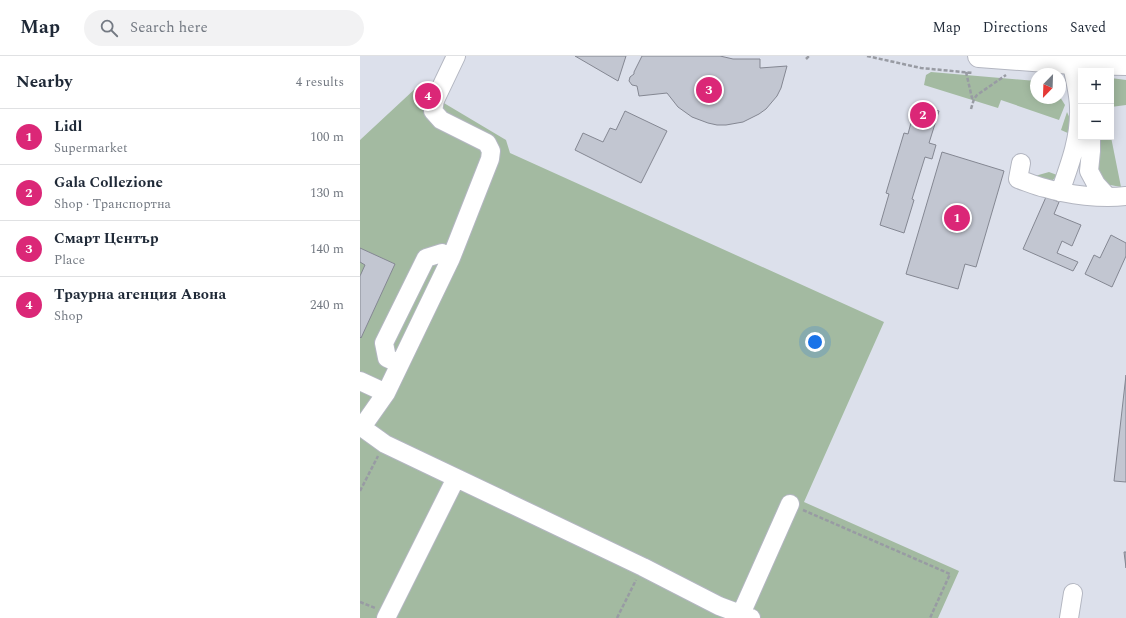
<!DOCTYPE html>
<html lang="en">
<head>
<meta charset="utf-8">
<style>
  :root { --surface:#fff; --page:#f2f2f3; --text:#1f2937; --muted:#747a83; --line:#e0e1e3; --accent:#db2777 }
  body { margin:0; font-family:Spectral,serif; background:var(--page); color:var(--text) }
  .controls { position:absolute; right:12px; top:12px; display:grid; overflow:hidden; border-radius:0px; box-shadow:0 2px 10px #0003 }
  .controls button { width:36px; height:36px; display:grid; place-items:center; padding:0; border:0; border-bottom:1px solid var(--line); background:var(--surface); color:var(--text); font:20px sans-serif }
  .compass { position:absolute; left:670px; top:12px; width:36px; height:36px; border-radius:50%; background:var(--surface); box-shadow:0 2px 10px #0003; rotate:203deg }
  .you { position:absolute; left:455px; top:286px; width:14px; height:14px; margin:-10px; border:3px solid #fff; border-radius:50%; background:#1a73e8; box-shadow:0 0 0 6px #1a73e833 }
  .badge { display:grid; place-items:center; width:26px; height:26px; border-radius:50%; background:var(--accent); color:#fff; font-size:13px; font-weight:700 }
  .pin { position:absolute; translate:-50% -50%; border:2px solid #fff; box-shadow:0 1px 4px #0006 }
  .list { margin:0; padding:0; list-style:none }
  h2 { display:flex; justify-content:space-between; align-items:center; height:52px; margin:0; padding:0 16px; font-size:17px }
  h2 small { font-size:13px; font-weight:400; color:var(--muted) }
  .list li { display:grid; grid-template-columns:26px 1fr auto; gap:12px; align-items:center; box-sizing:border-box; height:56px; padding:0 16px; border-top:1px solid var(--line) }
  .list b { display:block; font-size:15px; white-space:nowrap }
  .list p { margin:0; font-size:13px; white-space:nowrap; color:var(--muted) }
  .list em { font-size:13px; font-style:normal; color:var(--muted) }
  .icon { flex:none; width:22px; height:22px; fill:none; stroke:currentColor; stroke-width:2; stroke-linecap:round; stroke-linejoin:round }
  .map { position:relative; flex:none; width:766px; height:562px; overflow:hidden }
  header { display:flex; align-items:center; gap:24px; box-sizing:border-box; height:56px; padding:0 20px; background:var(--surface); border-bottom:1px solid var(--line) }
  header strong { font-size:19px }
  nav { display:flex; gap:22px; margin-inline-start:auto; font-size:14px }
  .search { width:280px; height:36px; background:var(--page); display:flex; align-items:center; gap:10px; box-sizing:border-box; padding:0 14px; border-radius:22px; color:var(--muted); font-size:15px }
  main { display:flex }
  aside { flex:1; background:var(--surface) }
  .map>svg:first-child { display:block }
  .green { fill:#a3baa1 }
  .building { fill:#c2c6d1; stroke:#848792 }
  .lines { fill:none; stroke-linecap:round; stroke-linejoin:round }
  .minor-casing { stroke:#b3b6c1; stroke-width:20 }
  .major-casing { stroke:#b3b6c1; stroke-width:24 }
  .path { stroke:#989ba3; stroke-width:2.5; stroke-dasharray:4 2; stroke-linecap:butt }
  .minor { stroke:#fff; stroke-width:18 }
  .major { stroke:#fff; stroke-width:22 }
</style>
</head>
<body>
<header>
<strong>Map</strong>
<div class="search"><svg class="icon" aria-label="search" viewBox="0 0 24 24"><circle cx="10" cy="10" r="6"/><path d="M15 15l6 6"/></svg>Search here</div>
<nav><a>Map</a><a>Directions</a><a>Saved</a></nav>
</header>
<main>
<aside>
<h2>Nearby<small>4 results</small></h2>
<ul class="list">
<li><span class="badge">1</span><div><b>Lidl</b><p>Supermarket</p></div><em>100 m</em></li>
<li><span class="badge">2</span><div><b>Gala Collezione</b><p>Shop · Транспортна</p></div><em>130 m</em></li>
<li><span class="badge">3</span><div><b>Смарт Център</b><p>Place</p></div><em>140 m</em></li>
<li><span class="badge">4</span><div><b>Траурна агенция Авона</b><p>Shop</p></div><em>240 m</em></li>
</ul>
</aside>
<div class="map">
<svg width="766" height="562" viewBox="0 0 766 562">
  <rect width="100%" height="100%" fill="#dce0eb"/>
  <path class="green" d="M571,16l105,9v17h24v-1l5,8 -6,15 -58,-20 -3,8 -74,-23 2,-10z
    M751,22l15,2v25l-15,2z
    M57,31l89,53 4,13 374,169 -80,180 155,69 -21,47h-578v-478z
    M707,56l4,9 -1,13 -9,-4z
    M739,81h12l10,50 -16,-3 -8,-12z
    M689,116l8,3 -4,5 -4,2 -14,-6z"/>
  <path class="building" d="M215,0h51l-8,25z
    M282,0h78l13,3h27v9l27,-2 -6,22 -4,8 -11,13 -7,5 -16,8 -17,3h-9l-9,-2 -16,-6 -14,-10 -11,-14 -28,3 -2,-10 -5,-1 -3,-4 1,-4 4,-3v-2z
    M556,48l23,7 -10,32 7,2 -4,14 -7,-2 -13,42 2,1 -10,33 -24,-8 9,-31 -3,-1 18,-60 4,1z
    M265,55l42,20 -26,52 -66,-33 8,-17 20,9 7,-14 6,2z
    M582,96l62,19 -28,96 -11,-3 -7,25 -52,-15z
    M686,141l13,5 -5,12 27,11 -9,21 -10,-5 -5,12 21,9 -5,9 -50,-22z
    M751,179l15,8v13l-14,31 -27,-13 9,-19 6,3z
    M0,192l35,16 -34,74 -1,-1v-61l5,-11 -5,-3z
    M766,319v107l-12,-1z
    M764,496h2v16z"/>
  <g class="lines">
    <defs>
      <path id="minor" d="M731,81v14l-2,20 7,13 11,12
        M661,107l-3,16c9,3 18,7 27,9 23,7 57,11 81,8
        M700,136c10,-28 20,-54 19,-84 0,-16 -6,-36 -9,-52
        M40,308l-13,-6 -3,-15 42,-85 16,-5 9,5
        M0,325l26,12
        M0,370l25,18 258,123 76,39 32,12
        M2,371l24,-34 65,-135 39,-99 1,-8 -4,-8 -46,-23 -8,-9 2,-11 21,-44
        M381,558l49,-110
        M26,562l70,-140
        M709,562l4,-25"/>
      <path id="major" d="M619,0l93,7 54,1"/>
    </defs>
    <use href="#minor" class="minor-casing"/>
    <use href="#major" class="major-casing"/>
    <path class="path" d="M507,0l54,12 52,5
      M446,3l3,-3
      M606,16l6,26 2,1
      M611,53l3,-10 3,-4 29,-20
      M0,435l18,-35
      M443,454l147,64 -20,44
      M0,546l15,6
      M257,562l19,-38"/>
    <use href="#minor" class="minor"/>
    <use href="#major" class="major"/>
  </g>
</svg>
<div class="controls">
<button>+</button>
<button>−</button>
</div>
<svg class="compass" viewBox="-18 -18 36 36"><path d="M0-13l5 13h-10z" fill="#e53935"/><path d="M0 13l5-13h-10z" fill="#747a83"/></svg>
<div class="you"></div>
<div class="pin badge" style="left:597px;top:162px">1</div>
<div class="pin badge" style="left:563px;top:59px">2</div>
<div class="pin badge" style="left:349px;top:34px">3</div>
<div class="pin badge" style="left:68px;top:40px">4</div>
</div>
</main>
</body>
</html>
